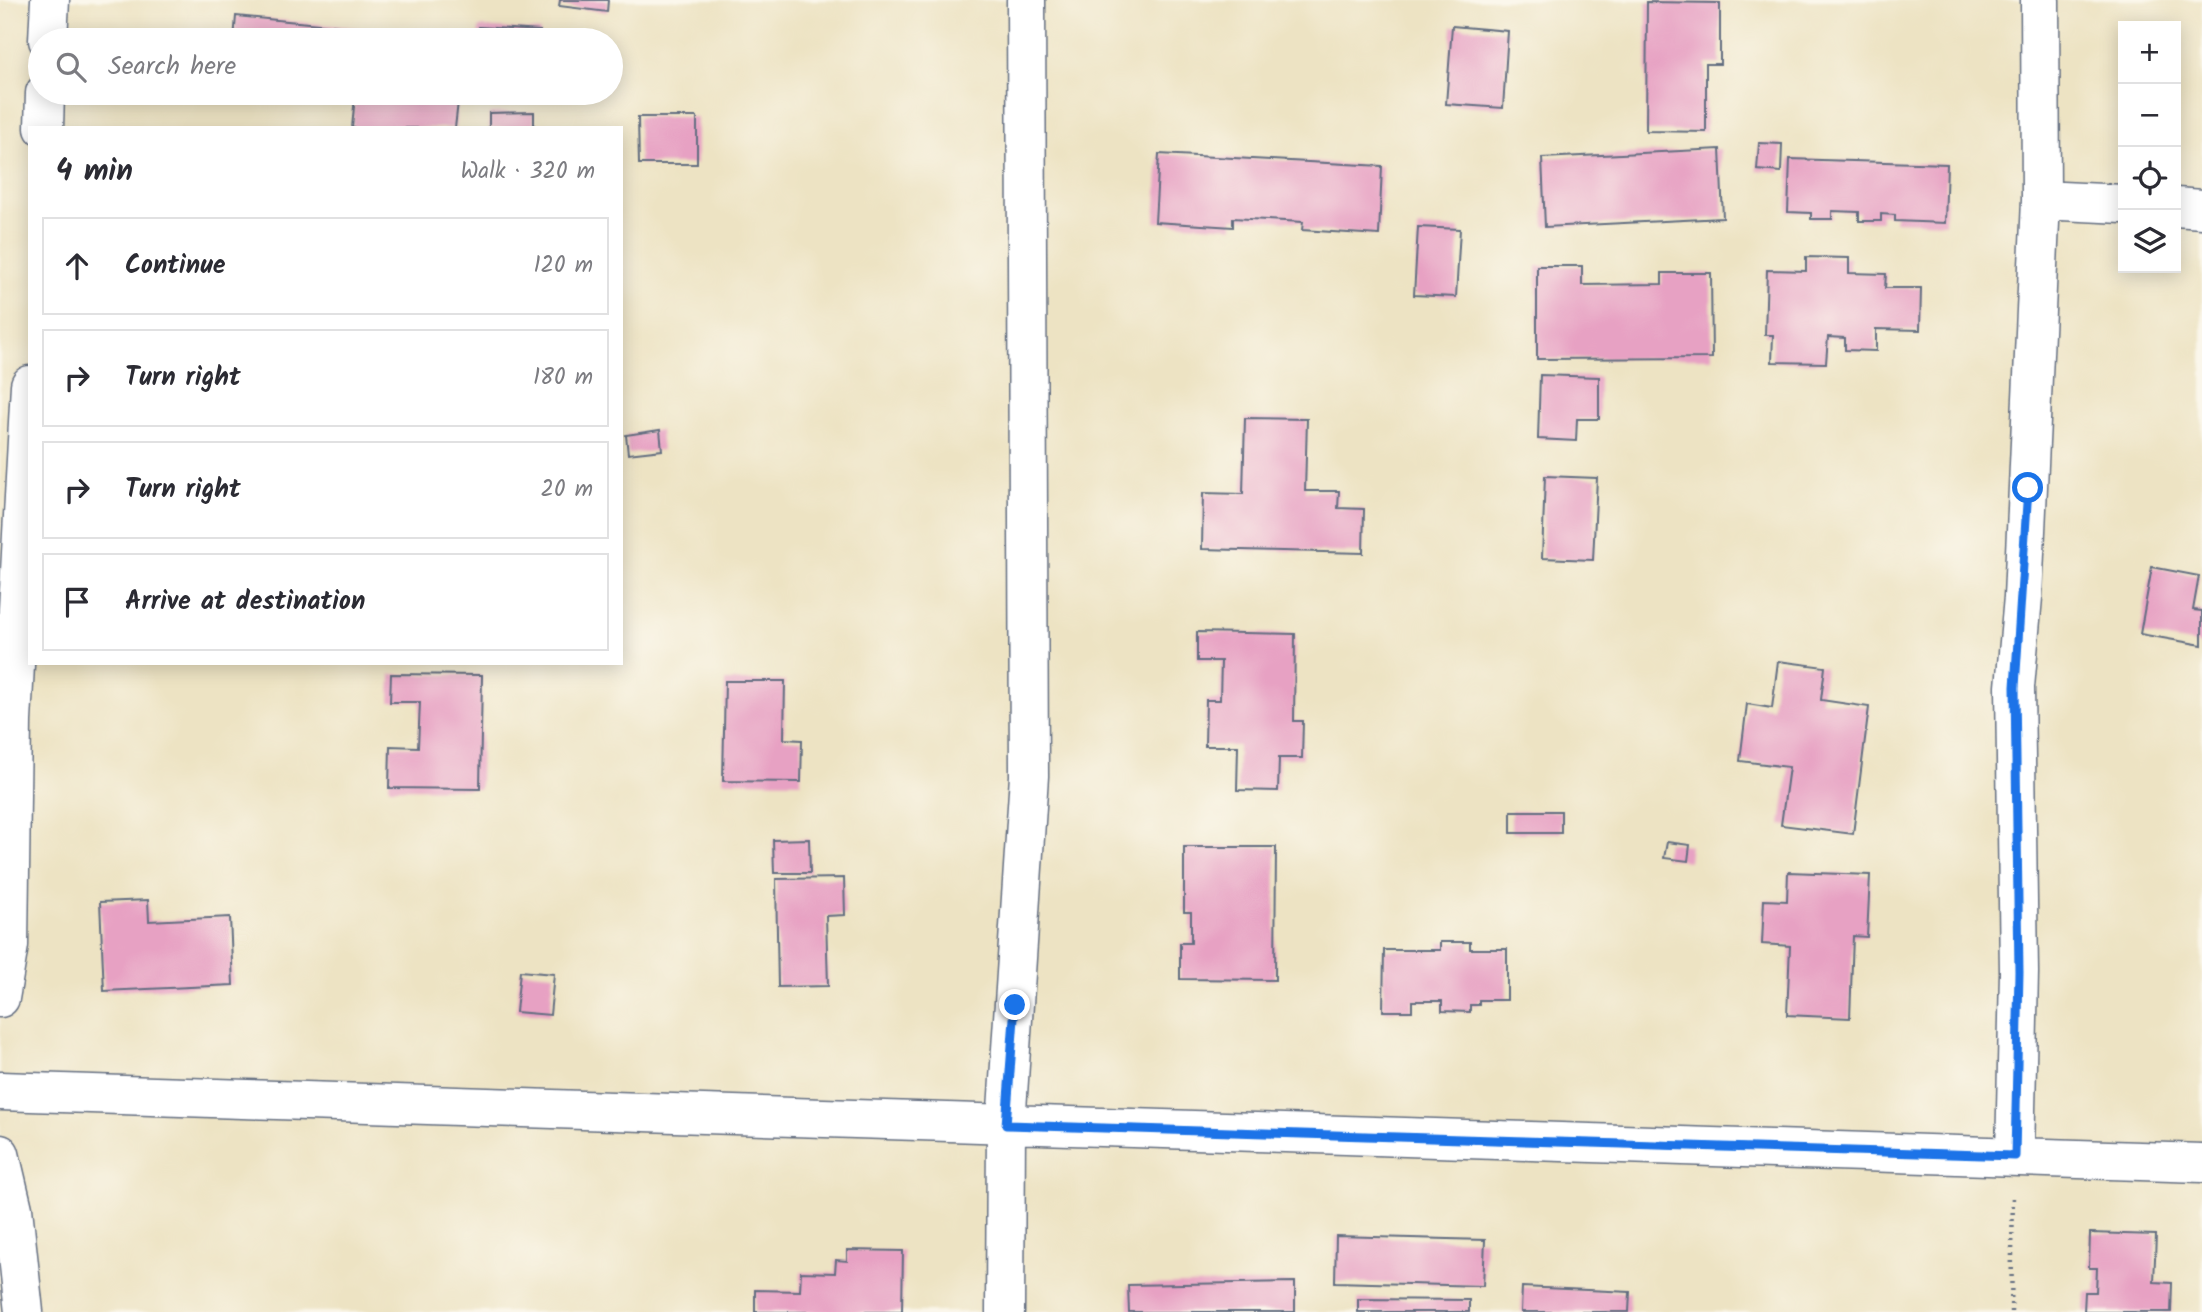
<!DOCTYPE html>
<html lang="en">
<head>
<meta charset="utf-8">
<style>
  :root { --surface:#fff; --page:#f7f7f7; --text:#2b2b33; --muted:#7c7c81; --line:#e1e1e2 }
  body { margin:0; font-family:Kalam,sans-serif; background:var(--page); color:var(--text) }
  .controls { position:absolute; right:21px; top:21px; display:grid; overflow:hidden; border-radius:0px; box-shadow:0 4px 18px #0003 }
  .controls button { width:63px; height:63px; display:grid; place-items:center; padding:0; border:0; border-bottom:2px solid var(--line); background:var(--surface); color:var(--text); font:35px sans-serif }
  .stop { position:absolute; width:21px; height:21px; margin:-16px; border:5px solid #1a73e8; border-radius:50%; background:#fff }
  .stop.end { background:#1a73e8; border-color:#fff; box-shadow:0 2px 7px #0008 }
  .list { margin:0; padding:0; list-style:none }
  h2 { display:flex; justify-content:space-between; align-items:center; height:91px; margin:0; padding:0 28px; font-size:30px }
  h2 small { font-size:23px; font-weight:400; color:var(--muted) }
  .list li { display:grid; grid-template-columns:46px 1fr auto; gap:21px; align-items:center; box-sizing:border-box; height:98px; margin:0 14px 14px; padding:0 14px; border:2px solid var(--line); border-radius:0px }
  .list b { display:block; font-size:26px; white-space:nowrap }
  .list em { font-size:23px; font-style:normal; color:var(--muted) }
  .icon { flex:none; width:38px; height:38px; fill:none; stroke:currentColor; stroke-width:2; stroke-linecap:round; stroke-linejoin:round }
  .map { position:relative; flex:none; width:2202px; height:1312px; overflow:hidden }
  .search { position:absolute; background:var(--surface); box-shadow:0 4px 18px #0003; left:28px; top:28px; width:595px; height:77px; display:flex; align-items:center; gap:18px; box-sizing:border-box; padding:0 24px; border-radius:38px; color:var(--muted); font-size:26px }
  .panel { position:absolute; background:var(--surface); box-shadow:0 4px 18px #0003; left:28px; top:126px; width:595px; height:539px; border-radius:0px }
  .map>svg:first-child { display:block }
  .building { fill:#e7a1c3 }
  .lines { fill:none; stroke-linecap:round; stroke-linejoin:round }
  .minor-casing { stroke:#646e81; stroke-width:41 }
  .path { stroke:#646e81; stroke-width:4.5; stroke-dasharray:2 5; stroke-linecap:butt }
  .minor { stroke:#fff; stroke-width:38 }
  .route { stroke:#1a73e8; stroke-width:9 }
</style>
</head>
<body>
<div class="map">
<svg width="2202" height="1312" viewBox="0 0 2202 1312">
  <rect width="100%" height="100%" fill="#fbf7ec"/>
  <filter id="ink" filterUnits="userSpaceOnUse"><feTurbulence type="fractalNoise" baseFrequency=".0143" numOctaves="2"/><feDisplacementMap in="SourceGraphic" scale="14" xChannelSelector="R" yChannelSelector="G"/><feConvolveMatrix kernelMatrix="1 2 1 2 8 2 1 2 1" color-interpolation-filters="sRGB"/></filter>
  <filter id="wash" filterUnits="userSpaceOnUse"><feTurbulence type="fractalNoise" baseFrequency=".00686" numOctaves="4" result="noise"/><feDisplacementMap in="SourceGraphic" scale="28" xChannelSelector="R" yChannelSelector="G"/><feGaussianBlur stdDeviation="1.57" result="paint"/><feColorMatrix in="noise" values="0 0 0 0 0 0 0 0 0 0 0 0 0 0 0 0 0 1.4 0 .05"/><feComposite in="paint" operator="in"/></filter>
  <g filter="url(#wash)">
    <rect width="100%" height="100%" fill="#ede3c3"/>
    <g id="blocks">
      <path class="building" d="M560,0h48l-1,12 -48,-6z
        M1647,2l73,1v61h-14v68l-60,-1z
        M236,16l227,22v2h-229z
        M1452,26l56,5 -5,77 -57,-4z
        M479,27l61,4v9h-62z
        M343,93h116l-4,35h-103l3,-32z
        M534,112v16h-45v-15z
        M638,117h59v47h-58z
        M1759,143l23,1 -1,28 -24,-2z
        M1720,149l3,69 -178,9 -3,-69z
        M1159,154l223,12 -3,69 -77,-5 1,-8 -70,-4v9l-78,-5z
        M1790,159l157,5 -2,59 -50,-2v-6l-14,-1v7h-22v-9l-27,-1v8h-21v-6l-23,-1z
        M1418,227l42,2 -4,68 -42,-2z
        M1806,257l43,1v15l37,1 -1,14h36l-1,42 -44,-1v22l-31,-1v-12l-17,-1 -2,26 -54,-1 1,-27h-8l2,-65 39,1z
        M1537,266h45v19l80,-1v-11h49l1,85 -175,1z
        M1540,375l59,2v42h-22l-1,22 -38,-2z
        M1245,418l62,1 -2,72h34l-1,17 26,1 -1,44 -161,-4 1,-56 40,1z
        M660,430l2,20 -34,4 -2,-19z
        M1545,476l52,2 -4,82 -51,-2z
        M2152,567l47,9 -6,34 9,1v34l-62,-11z
        M1197,632l98,2 -1,87h9l-1,37h-23l-1,33 -41,-1 1,-44h-33l1,-46h14l1,-39h-24z
        M1778,661l47,6 -4,33 48,7 -16,127 -72,-9 8,-58 -49,-6 7,-57 25,4z
        M391,674l91,1 -2,114 -91,-1 1,-42 28,1 2,-45h-30z
        M725,681h60l-1,58 18,1 -1,42 -78,-1z
        M1511,811h50v22h-50z
        M809,839l1,34h-36l-1,-33z
        M1667,842l23,3 -2,16 -24,-3z
        M1184,847h92l-1,133 -95,-1v-36h11v-31h-7z
        M1788,872l82,3 -3,62 -14,-1 -3,82 -63,-3 3,-69 -28,-2 2,-44 23,1z
        M844,878l1,37 -19,1 2,70 -50,1 -2,-108z
        M148,900l1,21 81,-4 3,68 -129,6 -4,-89z
        M1440,942h30v7h37v51h-28v5h-9v7l-28,-1v-10h-30v10h-29l1,-61h56z
        M520,971l34,3 -4,41 -34,-3z
        M2090,1233l66,2 -2,47 18,1 -1,29h-87l1,-20h11l1,-24h-8z
        M1336,1236l149,4 -2,46 -148,-4z
        M847,1250l56,1 -1,61h-147v-22l45,1 1,-19 34,1 1,-13 11,1z
        M1295,1282v30h-166l-1,-27z
        M1522,1287l108,5 -1,20h-108z
        M1358,1299l111,1v12h-111z"/>
    </g>
  </g>
  <g filter="url(#ink)">
    <use href="#blocks" fill-opacity="0" stroke="#646e81" stroke-width="2"/>
    <g class="lines">
      <defs>
        <path id="minor" d="M48,40l2,-40
          M44,128l1,-35
          M2041,200l82,4
          M2176,207l26,2
          M0,998l9,-53 3,-224 18,-336
          M0,1091l2202,72
          M0,1154l13,55 11,103
          M2015,1156l4,-184 -4,-285 8,-90 18,-397 -1,-200
          M1005,1312l1,-187 23,-349 -3,-776"/>
      </defs>
      <use href="#minor" class="minor-casing"/>
      <path class="path" d="M2011,1312l2,-118"/>
      <use href="#minor" class="minor"/>
    </g>
  </g>
  <g class="lines" filter="url(#ink)">
    <path class="route" d="M1015,1005l-9,120 1009,31 4,-184 -4,-285 13,-199"/>
  </g>
</svg>
<div class="controls">
<button>+</button>
<button>−</button>
<button><svg class="icon" aria-label="locate" viewBox="0 0 24 24"><circle cx="12" cy="12" r="6"/><path d="M12 2v4M12 18v4M2 12h4M18 12h4"/></svg></button>
<button><svg class="icon" aria-label="layers" viewBox="0 0 24 24"><path d="M12 4l9 5-9 5-9-5zM3 14l9 5 9-5"/></svg></button>
</div>
<div class="stop" style="left:2028px;top:488px"></div>
<div class="stop end" style="left:1015px;top:1005px"></div>
<div class="search"><svg class="icon" aria-label="search" viewBox="0 0 24 24"><circle cx="10" cy="10" r="6"/><path d="M15 15l6 6"/></svg>Search here</div>
<section class="panel">
<h2>4 min<small>Walk · 320 m</small></h2>
<ul class="list">
<li><svg class="icon" aria-label="ahead" viewBox="0 0 24 24"><path d="M12 20V5M6 11l6-6 6 6"/></svg><div><b>Continue</b></div><em>120 m</em></li>
<li><svg class="icon" aria-label="right" viewBox="0 0 24 24"><path d="M7 20v-9h11M14 6l5 5-5 5"/></svg><div><b>Turn right</b></div><em>180 m</em></li>
<li><svg class="icon" aria-label="right" viewBox="0 0 24 24"><path d="M7 20v-9h11M14 6l5 5-5 5"/></svg><div><b>Turn right</b></div><em>20 m</em></li>
<li><svg class="icon" aria-label="arrive" viewBox="0 0 24 24"><path d="M6 21V4h12l-3 4 3 4H6"/></svg><div><b>Arrive at destination</b></div></li>
</ul>
</section>
</div>
</body>
</html>
